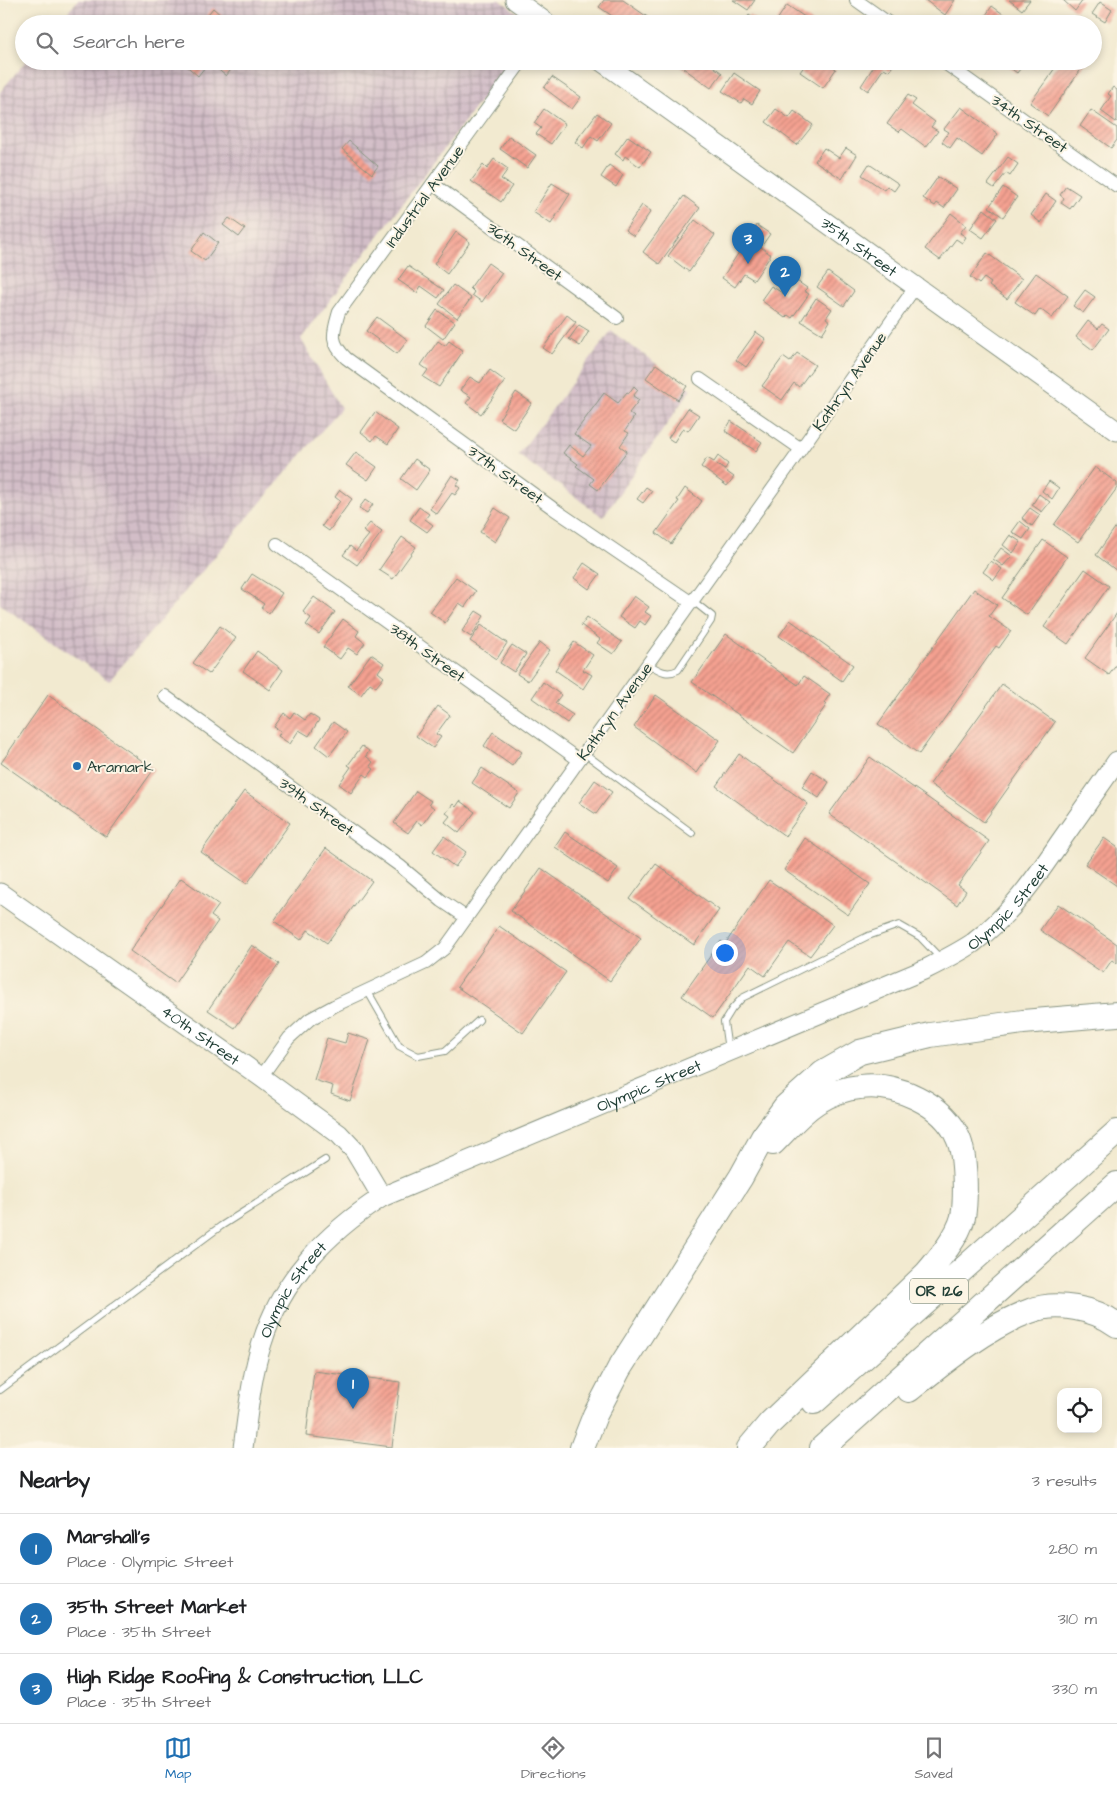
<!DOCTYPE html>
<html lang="en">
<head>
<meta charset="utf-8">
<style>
  :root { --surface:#fff; --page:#f6f6f6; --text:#202124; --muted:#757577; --line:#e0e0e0; --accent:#1f6fb2 }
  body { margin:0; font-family:"Architects Daughter",sans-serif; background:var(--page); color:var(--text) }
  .controls { position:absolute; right:15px; bottom:15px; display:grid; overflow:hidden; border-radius:10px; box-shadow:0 2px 8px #0003 }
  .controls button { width:45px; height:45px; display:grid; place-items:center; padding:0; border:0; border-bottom:1px solid var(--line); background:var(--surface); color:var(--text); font:25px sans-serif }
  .you { position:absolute; left:724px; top:952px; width:18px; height:18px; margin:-12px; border:4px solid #fff; border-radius:50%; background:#1a73e8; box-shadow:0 0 0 8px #1a73e833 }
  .badge { display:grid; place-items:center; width:32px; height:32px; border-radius:50%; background:var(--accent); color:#fff; font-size:16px; font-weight:700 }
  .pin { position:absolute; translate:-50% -41px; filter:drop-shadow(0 1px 2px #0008) }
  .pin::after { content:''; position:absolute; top:26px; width:18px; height:15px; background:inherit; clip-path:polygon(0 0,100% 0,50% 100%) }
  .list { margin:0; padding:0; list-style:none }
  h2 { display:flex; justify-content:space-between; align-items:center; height:65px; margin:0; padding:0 20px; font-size:21px }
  h2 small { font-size:16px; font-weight:400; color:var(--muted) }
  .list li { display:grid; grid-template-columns:32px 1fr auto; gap:15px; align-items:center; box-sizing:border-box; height:70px; padding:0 20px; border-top:1px solid var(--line) }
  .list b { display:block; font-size:19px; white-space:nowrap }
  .list p { margin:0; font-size:16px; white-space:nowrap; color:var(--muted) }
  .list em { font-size:16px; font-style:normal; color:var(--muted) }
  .icon { flex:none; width:28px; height:28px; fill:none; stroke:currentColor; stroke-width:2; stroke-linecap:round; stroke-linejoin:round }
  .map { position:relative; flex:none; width:1117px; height:1448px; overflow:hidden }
  .search { position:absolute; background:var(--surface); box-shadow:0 2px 8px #0003; left:15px; right:15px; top:15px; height:55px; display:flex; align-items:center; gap:12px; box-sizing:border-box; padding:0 18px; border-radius:28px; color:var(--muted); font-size:19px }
  .sheet { height:275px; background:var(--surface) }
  nav { display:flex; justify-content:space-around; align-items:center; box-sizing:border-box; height:70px; border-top:1px solid var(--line); background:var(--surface); font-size:14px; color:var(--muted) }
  nav a { display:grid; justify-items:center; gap:2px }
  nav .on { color:var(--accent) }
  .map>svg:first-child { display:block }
  .industrial { fill:url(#industrial-grid) }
  .building { fill:url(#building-hatch) }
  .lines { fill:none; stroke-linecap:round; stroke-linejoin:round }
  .lane-casing { stroke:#889482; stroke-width:8 }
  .street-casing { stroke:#889482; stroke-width:14 }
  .secondary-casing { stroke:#889482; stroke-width:21 }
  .highway-casing { stroke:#889482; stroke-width:26 }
  .lane { stroke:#fff; stroke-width:6 }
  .street { stroke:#fff; stroke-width:12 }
  .secondary { stroke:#fff; stroke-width:19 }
  .highway { stroke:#fff; stroke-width:24 }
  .poi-dot { fill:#1f6fb2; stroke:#fcf5e5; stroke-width:2 }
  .labels { text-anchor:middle; stroke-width:4; stroke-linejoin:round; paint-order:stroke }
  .shield { fill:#fcf5e5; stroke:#617469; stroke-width:1 }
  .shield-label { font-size:15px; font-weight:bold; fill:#1f3d34 }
  .street-label { font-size:16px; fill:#1f3d34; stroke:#fcf5e5 }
  .poi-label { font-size:16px; fill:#1f3d34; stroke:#fcf5e5; text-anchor:start }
</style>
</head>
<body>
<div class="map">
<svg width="1117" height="1448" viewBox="0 0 1117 1448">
  <defs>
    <pattern id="industrial-grid" width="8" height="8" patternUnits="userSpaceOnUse" patternTransform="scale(1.25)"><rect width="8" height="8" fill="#d2bdc7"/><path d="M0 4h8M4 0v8" fill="none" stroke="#aa9ba2"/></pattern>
    <pattern id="building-hatch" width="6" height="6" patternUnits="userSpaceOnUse" patternTransform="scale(1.25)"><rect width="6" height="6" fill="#f5a191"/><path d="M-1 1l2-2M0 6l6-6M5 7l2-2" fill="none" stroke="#c68477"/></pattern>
  </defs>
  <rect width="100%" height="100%" fill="#fcf5e5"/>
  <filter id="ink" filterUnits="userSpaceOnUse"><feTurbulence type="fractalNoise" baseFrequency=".02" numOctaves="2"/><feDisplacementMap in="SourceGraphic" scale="10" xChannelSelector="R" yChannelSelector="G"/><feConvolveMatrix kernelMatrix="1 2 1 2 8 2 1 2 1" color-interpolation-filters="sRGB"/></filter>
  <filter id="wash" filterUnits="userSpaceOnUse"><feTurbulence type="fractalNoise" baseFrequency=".0096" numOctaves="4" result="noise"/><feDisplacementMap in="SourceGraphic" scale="20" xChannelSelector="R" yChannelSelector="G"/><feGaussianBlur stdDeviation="1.12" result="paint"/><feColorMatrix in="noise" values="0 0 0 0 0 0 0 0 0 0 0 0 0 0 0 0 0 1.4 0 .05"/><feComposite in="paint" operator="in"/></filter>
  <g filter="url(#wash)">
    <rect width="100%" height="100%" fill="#f2ead0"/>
    <path class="industrial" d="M78,0h422l33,24h-475z
      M26,61h484l-209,278 40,69 -232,273 -109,-77v-512z
      M611,331l80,58 -88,128 -85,-62z"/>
    <g id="blocks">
      <path class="building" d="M604,0h19l33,23 -32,1 -25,-17z
        M733,0h22l-7,10z
        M925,0h30l-10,15z
        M1009,0h21l-8,10z
        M1063,0h20l-8,11z
        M1100,2l12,8 -7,12 -13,-8z
        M787,5l28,19h-32l-6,-4z
        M992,6l18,13 -3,5h-27z
        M213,8l18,16h-31z
        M749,15l12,9 -29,-1 4,-5 7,5z
        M181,61h57l-12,15 -17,-14 -11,14z
        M681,61h25l16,12 -11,15 -32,-23z
        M808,61h17l11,8 -13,19 -23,-16z
        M877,61h16l2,2 -6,8 -5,-3 -16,23 -7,-5z
        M1001,61h25l-9,12z
        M1060,61h27l-39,55 -18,-13z
        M734,73l26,18 -8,13 -8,-5 -3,4 -19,-12z
        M552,77l29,20 -9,12 -28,-21z
        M1113,87l4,3v30l-1,2 -15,-11 10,-15 -3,-2z
        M908,95l8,5 -4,5 23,17 -4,5 7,4 -12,16 -24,-18 -3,3 -12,-8z
        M961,107l37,27 -16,22 -25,-18 -7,10 -8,-6 7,-10 -5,-3z
        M544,109l21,15 -14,20 -15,-10 5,-6 -7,-5z
        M776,109l13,9 5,-7 19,14 -16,20 -31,-23z
        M1091,110l26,18v12l-6,8 -31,-22z
        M597,113l14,10 -13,18 -7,-5 -8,12 -8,-6z
        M509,136l27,19 -9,13 -27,-19z
        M628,136l23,16 -11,15 -15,-11 -2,4 -8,-6z
        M349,141l29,25 -6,8 -30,-25z
        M824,148l15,10 7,-10 11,7 -15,24 -27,-18z
        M1008,157l10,7 -8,12 -4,-3 -12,15 -6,-4z
        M494,159l14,10 -7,10 11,7 -11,16 -30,-21 12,-16 4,4z
        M869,164l30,20 -5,7 -7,-5 -3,4 -22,-15z
        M609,165l14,10 -7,12 -15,-10z
        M938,177l19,12 -13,19 -7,-5 -2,3 -12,-8z
        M552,183l18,11 -19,30 -18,-12z
        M1066,186l14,9 -10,14 -9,-6 3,-5 -4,-3z
        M1003,187l14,10 -14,20 -14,-10z
        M1046,194l10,7 -15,22 -10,-8z
        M684,196l16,12 -41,56 -16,-12z
        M642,205l9,6 -17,25 -9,-6z
        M984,209l13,10 -14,19 -13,-9z
        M951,213l15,12 -6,8 6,4 -4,6 -6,-4 -16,21 -15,-11z
        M229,218l16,11 -6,8 -16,-12z
        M695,220l20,15 -26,37 -21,-16z
        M757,225l13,9 -9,13 10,8 -17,25 -10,-6 -9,13 -13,-9z
        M204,232l14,11 -13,18 -14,-10z
        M456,232l14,10 -23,32 -13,-10z
        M987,253l35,26 -15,20 -18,-13 2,-3 -7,-5 -5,6 -9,-7z
        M488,263l14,10 -20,29 -10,-7 2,-3 -4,-4z
        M408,266l36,24 -6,8 -17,-12 -4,7 -19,-13z
        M828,272l26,19 -10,15 -27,-19z
        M1036,273l32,23 -16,22 -12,-9 -5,7 -20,-14z
        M794,279l13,9 -3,3 5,3 -17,24 -4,-3 -3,3 -24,-18 10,-14 13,8z
        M453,285l18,13 -14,20 -18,-14z
        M1085,290l10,7 -12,16 -10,-7z
        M816,298l16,11 -6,9 4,3 -8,13 -21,-13z
        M437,310l18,12 -12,17 -17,-13z
        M567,315l9,7 -24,32 -9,-6z
        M377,317l31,23 -11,14 -31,-23z
        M1088,321l10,8 4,-5 7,5 -16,21 -17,-13z
        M579,325l10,6 -9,15 -11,-7z
        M756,332l10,7 -20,28 -10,-7z
        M438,341l7,5 4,-5 14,10 -24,36 -16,-10 5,-7 -7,-5z
        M797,353l18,12 -16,22 -5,-4 -12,17 -20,-14 21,-29 7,5z
        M656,364l31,22 -9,14 -32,-22z
        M490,370l15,11 -24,33 -15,-11 5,-6 -11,-7 10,-13 10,6z
        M634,386l4,4 -5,6 6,4 -10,13 5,4 -9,14 4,2 -9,13 7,5 -29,39 -8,-6 4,-5 -18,-13 2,-2 -15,-11 6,-8 14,11 8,-10 -17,-12 30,-41 14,10 9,-11 2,1z
        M516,392l16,11 -18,26 -15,-10z
        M688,408l11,7 -11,16 -5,-3 -9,14 -6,-4z
        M375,412l23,17 -10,15 -12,-8 -4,5 -11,-9z
        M731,421l31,21 -6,9 -31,-20z
        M356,452l21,15 -9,13 -22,-15z
        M718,456l10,8 -3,5 -9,-5 18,13 -7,9 -26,-19 6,-9 7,4z
        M415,459l15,11 -14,20 -15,-11z
        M1095,467l22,16v5l-39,54 -24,-17z
        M452,475l8,5 -4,5 4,3 -5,7 -3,-2 -15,21 -7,-5z
        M1049,481l10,7 -7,11 -10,-8z
        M646,487l6,4 -9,12 -6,-4z
        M685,488l17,13 -31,43 -15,-11 23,-32 -2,-1z
        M340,490l12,9 -23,32 -7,-5 18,-25 -5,-4z
        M1039,494l11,8 -8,10 -10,-7z
        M366,499l7,5 -6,9 -8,-5z
        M419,507l10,7 -4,5 8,6 -6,7 -17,-12z
        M495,508l15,10 -15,24 -15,-10z
        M1030,508l10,7 -8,11 -10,-8z
        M1020,521l10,8 -7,10 -11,-7z
        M370,523l12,9 -25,33 -14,-10 7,-9 6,5 13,-16 -6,-4z
        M1117,525v46l-21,-16z
        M1010,535l11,7 -8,11 -10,-8z
        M402,537l14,10 -23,32 -14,-9z
        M1043,540l24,17 -40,58 -25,-17z
        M1001,548l11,8 -9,10 -10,-7z
        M991,561l11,8 -8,11 -11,-8z
        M584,563l16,11 -11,15 -15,-11z
        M1085,569l24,17 -41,58 -24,-17z
        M252,574l30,19 -13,20 -8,-5 3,-4 -22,-15z
        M456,577l20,14 -11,16 -6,-4 -14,20 -15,-11z
        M974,589l23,16 -8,11 22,15 -12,17 -3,-2 -77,108 -41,-30z
        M634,596l15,11 -4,5 6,4 -6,9 -5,-4 -5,7 -16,-11z
        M314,597l21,15 -16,22 -13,-9 5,-7 -8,-6z
        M476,611l8,5 -13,21 -9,-6z
        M1117,613v51l-8,11 -24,-17z
        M587,617l35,25 -9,12 -16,-11 3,-4 -19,-14z
        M343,619l16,12 -3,5 9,7 -8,11 -9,-6 -8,11 -17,-12z
        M790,620l63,45 -11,16 -63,-45z
        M481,625l26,18 -10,16 -27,-18z
        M220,626l16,12 -27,36 -16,-11z
        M726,634l72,51 6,-9 26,18 -6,9 3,1 -34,49 -101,-71z
        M540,642l10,8 -22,31 -11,-7z
        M574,642l19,13 -10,15 9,5 -9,14 -28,-19z
        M512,645l14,9 -12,18 -14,-9z
        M257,651l26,19 -13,20 -27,-19z
        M371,654l13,9 -6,9 6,5 -8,10 -6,-4 -9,12 -13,-9z
        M543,682l18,13 -6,8 18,12 -6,8 -35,-25z
        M1002,684l53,38 -71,100 -54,-38z
        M48,695l106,74 -48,68 -105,-74z
        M656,695l64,45 -23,33 -63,-46z
        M438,706l12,9 -14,19 5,3 -8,11 -17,-12z
        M294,712l11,8 5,-6 9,6 -10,16 -10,-6 -9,14 -12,-8 3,-5 -7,-4 10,-14 6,5z
        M333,722l14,10 -18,24 -13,-10z
        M493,732l29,20 -10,14 -28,-20z
        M362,746l7,5 -3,5 7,6 -3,4 4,3 -6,8 -4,-3 -13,19 -12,-9 12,-17 -3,-2z
        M739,754l69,50 -23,32 -69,-50z
        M870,757l119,84 -31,44 8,6 -9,14 -128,-91z
        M482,768l37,25 -10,15 -37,-25z
        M812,771l17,11 -10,16 -17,-11z
        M595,780l17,12 -16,22 -17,-11z
        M244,791l46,32 -43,61 -46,-32z
        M416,791l15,10 -2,3 5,4 -12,17 -5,-4 -9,12 -14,-10z
        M460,801l15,11 -16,21 -14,-11 5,-6 -4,-3 7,-9 3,3z
        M565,832l53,36 -10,15 -53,-36z
        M444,836l22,16 -11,15 -22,-16z
        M805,838l65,46 -22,31 -64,-45z
        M1104,838l13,9v39l-32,-22z
        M326,848l46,33 -45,62 -19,-13 -7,10 -27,-19z
        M656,864l63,46 -25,35 -64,-46z
        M541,868l100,70 -31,43 -99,-70z
        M181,878l38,27 -8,11 7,5 -43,62 -45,-32z
        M769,880l64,45 -23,31 -21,-14 -24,34 -15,-11 -37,53 -31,-22 39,-55 4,3z
        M1058,904l59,40v20l-5,-4 -9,13 -63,-43z
        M499,926l67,46 -43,61 -66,-46z
        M252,945l27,19 -44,64 -27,-18z
        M348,1033l22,7 -20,61 -19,-7 2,-8 -19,-6 13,-42 18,5z
        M314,1371l86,11 -8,65 -86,-11z"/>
    </g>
  </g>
  <g filter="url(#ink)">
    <use href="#blocks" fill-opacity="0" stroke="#889482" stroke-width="1"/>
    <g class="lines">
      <defs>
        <path id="lane" d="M648,664c11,6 18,12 30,6l33,-49 1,-5 -19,-15
          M584,753l108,80
          M367,990l32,56 19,10 27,-5 34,-31
          M728,1050l-4,-28 8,-13 10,-11 126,-62 31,-11 21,12 22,23
          M0,1390l221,-164 104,-66"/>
        <path id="street" d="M856,0l34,24
          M522,61l-183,251c-6,21 -10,29 7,46l208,151 138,94
          M942,61l175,125
          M433,184l184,134
          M700,379l101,70
          M277,544l302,216
          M165,696l235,170 42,35 25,17
          M261,1077l28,-39 21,-19 24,-13 92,-43 19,-15 356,-499 115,-163"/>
        <g id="secondary">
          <path d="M515,0l33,24"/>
          <path id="s1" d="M601,61l516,370"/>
          <path id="s2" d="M0,893l261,184 78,57 15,16 28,47"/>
          <path id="s3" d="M243,1448c5,-35 8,-71 19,-105 20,-65 65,-110 120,-146l544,-228c16,-8 32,-16 47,-26 36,-27 62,-64 87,-101 19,-27 38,-54 57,-81"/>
        </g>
        <path id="highway" d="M909,1390c35,-28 79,-64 121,-79 26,-10 65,-3 87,14
          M814,1402l303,-270
          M582,1448l13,-33 24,-46 122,-192 22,-40 22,-30 38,-34 37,-21 70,-17 93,-13 94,-8
          M749,1448l21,-25 156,-149c13,-15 32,-37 37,-57 3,-18 3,-62 -5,-79 -14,-34 -63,-56 -98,-51 -15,1 -30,7 -43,15 -16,10 -30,27 -44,41
          M822,1448l295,-264"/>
      </defs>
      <use href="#lane" class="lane-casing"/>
      <use href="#street" class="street-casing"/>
      <use href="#secondary" class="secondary-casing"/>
      <use href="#highway" class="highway-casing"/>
      <use href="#lane" class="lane"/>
      <use href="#street" class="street"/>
      <use href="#secondary" class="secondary"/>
      <use href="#highway" class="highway"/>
    </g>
  </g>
  <circle class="poi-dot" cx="77" cy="766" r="5"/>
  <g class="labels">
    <rect class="shield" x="910" y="1278.5" width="58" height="25" rx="4"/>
    <g class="shield-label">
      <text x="939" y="1296">OR 126</text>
    </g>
    <g class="street-label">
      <text transform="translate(1030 123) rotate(35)" y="6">34th Street</text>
      <text transform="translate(424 196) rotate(-54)" y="6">Industrial Avenue</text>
      <text dy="6" stroke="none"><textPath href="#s1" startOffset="318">35th Street</textPath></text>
      <text transform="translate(525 251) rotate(36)" y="6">36th Street</text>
      <text transform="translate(849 381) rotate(-55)" y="6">Kathryn Avenue</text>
      <text transform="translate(506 474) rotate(36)" y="6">37th Street</text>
      <text transform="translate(428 652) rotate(36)" y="6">38th Street</text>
      <text transform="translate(614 711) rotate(-54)" y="6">Kathryn Avenue</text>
      <text transform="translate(317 806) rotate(36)" y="6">39th Street</text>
      <text dy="6" stroke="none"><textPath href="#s3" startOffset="994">Olympic Street</textPath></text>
      <text dy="6" stroke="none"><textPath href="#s2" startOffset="246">40th Street</textPath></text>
      <text dy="6" stroke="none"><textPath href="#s3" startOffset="589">Olympic Street</textPath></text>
      <text dy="6" stroke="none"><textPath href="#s3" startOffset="169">Olympic Street</textPath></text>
    </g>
    <g class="poi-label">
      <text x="87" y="772">Aramark</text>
    </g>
  </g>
</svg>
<div class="controls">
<button><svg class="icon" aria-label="locate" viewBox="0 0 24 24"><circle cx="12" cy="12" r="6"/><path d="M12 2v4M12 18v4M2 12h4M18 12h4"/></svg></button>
</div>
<div class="you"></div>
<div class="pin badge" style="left:353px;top:1409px">1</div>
<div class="pin badge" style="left:785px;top:297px">2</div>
<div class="pin badge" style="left:748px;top:264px">3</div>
<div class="search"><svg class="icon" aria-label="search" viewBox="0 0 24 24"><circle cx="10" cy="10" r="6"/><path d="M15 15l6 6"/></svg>Search here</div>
</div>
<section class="sheet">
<h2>Nearby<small>3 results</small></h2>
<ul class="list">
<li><span class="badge">1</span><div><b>Marshall's</b><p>Place · Olympic Street</p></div><em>280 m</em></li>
<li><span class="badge">2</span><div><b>35th Street Market</b><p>Place · 35th Street</p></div><em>310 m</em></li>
<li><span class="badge">3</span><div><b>High Ridge Roofing &amp; Construction, LLC</b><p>Place · 35th Street</p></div><em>330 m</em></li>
</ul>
</section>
<nav>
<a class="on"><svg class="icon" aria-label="map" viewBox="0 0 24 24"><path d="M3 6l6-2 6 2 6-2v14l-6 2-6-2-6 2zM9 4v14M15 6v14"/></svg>Map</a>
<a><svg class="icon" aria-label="directions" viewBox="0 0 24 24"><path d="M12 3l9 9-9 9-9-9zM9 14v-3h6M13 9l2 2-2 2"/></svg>Directions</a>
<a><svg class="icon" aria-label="saved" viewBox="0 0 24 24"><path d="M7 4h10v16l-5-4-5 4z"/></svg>Saved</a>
</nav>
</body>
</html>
